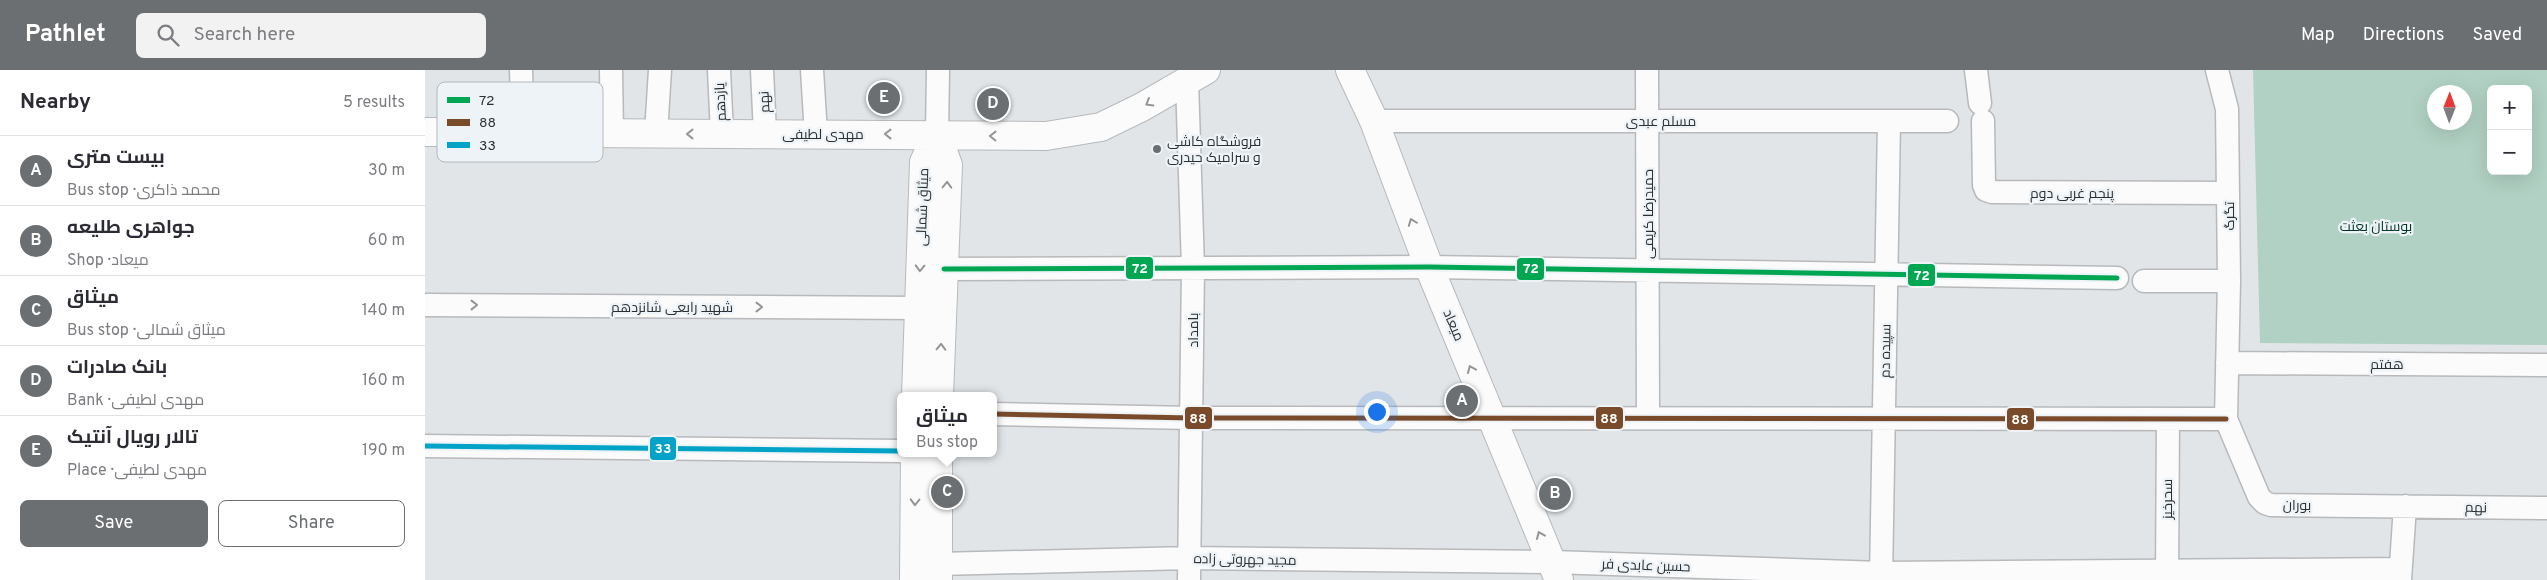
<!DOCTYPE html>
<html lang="en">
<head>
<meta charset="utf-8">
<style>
  :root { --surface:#fff; --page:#f2f2f3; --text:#2b2b33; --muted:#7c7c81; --line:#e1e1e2; --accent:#6c6f71 }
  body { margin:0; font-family:Overpass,Cairo,sans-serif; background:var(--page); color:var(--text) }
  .controls { position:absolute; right:15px; top:15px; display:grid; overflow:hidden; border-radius:8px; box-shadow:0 5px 20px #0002 }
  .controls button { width:45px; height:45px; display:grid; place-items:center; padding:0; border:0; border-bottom:1px solid var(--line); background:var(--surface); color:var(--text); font:25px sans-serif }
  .compass { position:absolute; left:2002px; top:15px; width:45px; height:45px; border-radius:50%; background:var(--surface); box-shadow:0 5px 20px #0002; rotate:1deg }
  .you { position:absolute; left:951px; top:341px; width:18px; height:18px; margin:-12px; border:4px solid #fff; border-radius:50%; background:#1a73e8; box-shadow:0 0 0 8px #1a73e833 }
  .badge { display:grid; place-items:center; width:32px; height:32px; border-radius:50%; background:var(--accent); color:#fff; font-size:16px; font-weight:700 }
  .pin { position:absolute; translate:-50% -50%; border:2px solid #fff; box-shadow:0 1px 5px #0006 }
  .popup { position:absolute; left:472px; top:322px; width:100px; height:65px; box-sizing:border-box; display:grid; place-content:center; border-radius:8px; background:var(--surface); filter:drop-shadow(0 1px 4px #0005); font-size:16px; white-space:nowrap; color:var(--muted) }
  .popup b { font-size:19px; color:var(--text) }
  .popup::after { content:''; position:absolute; left:50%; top:100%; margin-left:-10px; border:10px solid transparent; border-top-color:var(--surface) }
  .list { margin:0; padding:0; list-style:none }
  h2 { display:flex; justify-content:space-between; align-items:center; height:65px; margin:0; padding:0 20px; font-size:21px }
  h2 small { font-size:16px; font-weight:400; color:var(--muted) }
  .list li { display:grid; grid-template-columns:32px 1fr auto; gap:15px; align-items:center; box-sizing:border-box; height:70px; padding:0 20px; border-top:1px solid var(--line) }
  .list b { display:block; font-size:19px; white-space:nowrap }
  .list p { margin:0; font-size:16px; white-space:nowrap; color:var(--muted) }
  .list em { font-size:16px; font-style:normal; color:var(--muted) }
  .actions { display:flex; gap:10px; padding:15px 20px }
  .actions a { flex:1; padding:11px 0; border:1px solid var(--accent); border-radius:8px; text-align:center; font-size:18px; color:var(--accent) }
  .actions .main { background:var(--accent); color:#fff }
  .icon { flex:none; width:28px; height:28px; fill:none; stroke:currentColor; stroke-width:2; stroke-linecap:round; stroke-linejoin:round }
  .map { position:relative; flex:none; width:2122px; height:510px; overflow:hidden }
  header { display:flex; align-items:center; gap:30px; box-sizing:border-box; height:70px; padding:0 25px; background:var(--accent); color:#fff }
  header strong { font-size:24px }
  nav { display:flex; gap:28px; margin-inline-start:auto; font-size:18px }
  .search { width:350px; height:45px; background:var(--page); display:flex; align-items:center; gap:12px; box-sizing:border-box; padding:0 18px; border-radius:8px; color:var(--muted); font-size:19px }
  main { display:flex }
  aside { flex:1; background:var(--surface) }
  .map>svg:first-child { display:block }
  .green { fill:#b0d1c3; fill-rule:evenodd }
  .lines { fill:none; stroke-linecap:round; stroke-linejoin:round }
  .minor-casing { stroke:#b7b9bb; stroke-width:25 }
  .secondary-casing { stroke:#b7b9bb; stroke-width:30 }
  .minor { stroke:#fbfbfc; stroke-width:22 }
  .secondary { stroke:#fbfbfc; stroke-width:28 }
  .bus-1-casing { stroke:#edf3f7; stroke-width:9 }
  .bus-2-casing { stroke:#edf3f7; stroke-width:9 }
  .bus-3-casing { stroke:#edf3f7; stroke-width:9 }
  .bus-1 { stroke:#00a651; stroke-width:5 }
  .bus-2 { stroke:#7a4b2a; stroke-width:5 }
  .bus-3 { stroke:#02a3c6; stroke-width:5 }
  .oneway { stroke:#949696 }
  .poi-dot { fill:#6c6f71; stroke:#edf3f7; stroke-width:2 }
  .labels { text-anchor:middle; stroke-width:4.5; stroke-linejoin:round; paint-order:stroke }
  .street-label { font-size:14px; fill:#2d3031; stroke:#edf3f7 }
  .poi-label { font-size:14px; fill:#2d3031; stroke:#edf3f7; text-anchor:start }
  .park-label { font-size:14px; fill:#013523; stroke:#edf3f7 }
  .key { fill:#edf3f7; stroke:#b3b8bc; stroke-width:1 }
  .key-label { font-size:14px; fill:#2d3031 }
  .line-badge { stroke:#edf3f7; stroke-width:2 }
  .badge-label { font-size:14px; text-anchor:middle; font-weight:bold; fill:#fff }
</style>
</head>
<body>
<header>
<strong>Pathlet</strong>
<div class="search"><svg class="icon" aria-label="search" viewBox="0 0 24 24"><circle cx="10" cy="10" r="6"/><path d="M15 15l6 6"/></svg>Search here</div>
<nav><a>Map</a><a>Directions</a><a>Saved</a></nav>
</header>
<main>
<aside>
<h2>Nearby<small>5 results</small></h2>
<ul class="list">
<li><span class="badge">A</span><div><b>بیست متری</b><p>Bus stop · محمد ذاکری</p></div><em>30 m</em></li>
<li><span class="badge">B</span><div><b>جواهری طلیعه</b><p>Shop · میعاد</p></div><em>60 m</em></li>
<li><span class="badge">C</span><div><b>میثاق</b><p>Bus stop · میثاق شمالی</p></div><em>140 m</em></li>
<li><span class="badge">D</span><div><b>بانک صادرات</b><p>Bank · مهدی لطیفی</p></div><em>160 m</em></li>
<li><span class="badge">E</span><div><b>تالار رویال آنتیک</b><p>Place · مهدی لطیفی</p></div><em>190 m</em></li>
</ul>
<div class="actions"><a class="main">Save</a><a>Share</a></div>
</aside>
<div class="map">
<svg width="2122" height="510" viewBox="0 0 2122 510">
  <rect width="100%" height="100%" fill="#e2e5e8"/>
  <path class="green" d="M1828,0h294v275l-287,-2zM2066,19h37v82h-37zM2010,22h30v30h-30z"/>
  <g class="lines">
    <defs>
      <path id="minor" d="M96,0l2,62
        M186,0l1,63
        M294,0l3,64
        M337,0l3,64
        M387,0l4,64
        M1222,0l1,348
        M1551,0l4,33
        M1792,0l10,39 2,172 -3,138 33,78 6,6 6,2 276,3
        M762,11l6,187 -4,312
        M949,51h573
        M1558,51l1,64 2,5 6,2 236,1
        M231,63l4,-63
        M512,65l1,-65
        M519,199l485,-2 688,11
        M1719,211h85
        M0,235l493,3
        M1802,293l320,2
        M568,344l199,4 1034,1
        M0,376l476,5
        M513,494l251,-6 363,4 329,11 519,-4
        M1456,510l8,-459
        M1742,510l1,-161
        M1975,510l5,-74"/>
      <path id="secondary" d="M925,0l24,51 55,146 130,313
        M0,62l621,4 55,-9 41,-20 64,-37
        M512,65l11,30 -9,231
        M491,326l8,-234 13,-27
        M489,510l1,-127
        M513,510v-127"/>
    </defs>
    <use href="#minor" class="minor-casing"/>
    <use href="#secondary" class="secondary-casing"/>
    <use href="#minor" class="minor"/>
    <use href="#secondary" class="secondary"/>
    <defs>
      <path id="bus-1" d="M519,199l485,-2 688,11"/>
      <path id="bus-2" d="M568,344l199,4 1034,1"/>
      <path id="bus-3" d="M0,376l476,5"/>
    </defs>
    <use href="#bus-1" class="bus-1-casing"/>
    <use href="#bus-2" class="bus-2-casing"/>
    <use href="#bus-3" class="bus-3-casing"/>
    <use href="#bus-1" class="bus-1"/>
    <use href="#bus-2" class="bus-2"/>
    <use href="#bus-3" class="bus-3"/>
  </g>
  <defs><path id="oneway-chevron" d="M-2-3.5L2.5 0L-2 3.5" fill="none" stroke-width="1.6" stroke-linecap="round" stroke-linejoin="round" transform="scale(1.25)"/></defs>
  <g class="oneway">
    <use href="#oneway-chevron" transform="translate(724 33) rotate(150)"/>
    <use href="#oneway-chevron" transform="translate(265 64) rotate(-180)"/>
    <use href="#oneway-chevron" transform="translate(463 64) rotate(-180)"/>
    <use href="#oneway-chevron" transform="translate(568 66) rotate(-179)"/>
    <use href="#oneway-chevron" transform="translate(522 115) rotate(-88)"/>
    <use href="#oneway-chevron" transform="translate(987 152) rotate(-111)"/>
    <use href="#oneway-chevron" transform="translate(495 198) rotate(92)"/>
    <use href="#oneway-chevron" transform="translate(49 235)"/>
    <use href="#oneway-chevron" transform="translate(334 237)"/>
    <use href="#oneway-chevron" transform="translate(516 277) rotate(-88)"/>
    <use href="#oneway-chevron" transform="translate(1046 299) rotate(-113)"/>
    <use href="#oneway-chevron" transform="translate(490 432) rotate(91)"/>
    <use href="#oneway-chevron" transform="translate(1115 465) rotate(-113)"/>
  </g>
  <circle class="poi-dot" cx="732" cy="79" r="5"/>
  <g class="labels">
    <g class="street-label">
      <text transform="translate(295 32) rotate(-93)" y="5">یازدهم</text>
      <text transform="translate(339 32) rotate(-93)" y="5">نهم</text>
      <text x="1236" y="56">مسلم عبدی</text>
      <text x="398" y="69">مهدی لطیفی</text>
      <text x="1647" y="128">پنجم غربی دوم</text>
      <text transform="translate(497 137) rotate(-88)" y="5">میثاق شمالی</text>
      <text transform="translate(1223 144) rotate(-90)" y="5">حمیدرضا کریمی</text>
      <text transform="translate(1804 146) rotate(-90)" y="5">تگرگ</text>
      <text x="247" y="242">شهید رابعی شانزدهم</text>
      <text transform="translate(1029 255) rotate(67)" y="5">میعاد</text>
      <text transform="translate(768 260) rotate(-90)" y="5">بامداد</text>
      <text transform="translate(1460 281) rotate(-89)" y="5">سپیده دم</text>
      <text x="1962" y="299">هفتم</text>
      <text transform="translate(1742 429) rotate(-90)" y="5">سحرخیز</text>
      <text x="1872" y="440">بوران</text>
      <text transform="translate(2051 437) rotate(1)" y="5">نهم</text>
      <text transform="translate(820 489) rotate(1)" y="5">مجید جهروتی زاده</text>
      <text transform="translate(1221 495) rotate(2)" y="5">حسین عابدی‌ فر</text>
    </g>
    <g class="poi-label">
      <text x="742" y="76">فروشگاه کاشی<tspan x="742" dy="16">و سرامیک حیدری</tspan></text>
    </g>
    <g class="park-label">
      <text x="1951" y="161">بوستان بعثت</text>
    </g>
  </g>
  <rect x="12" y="12" width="166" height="80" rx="8" class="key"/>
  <rect x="22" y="27" width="23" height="6" fill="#00a651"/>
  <rect x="22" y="49" width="23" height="7" fill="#7a4b2a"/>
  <rect x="22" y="72" width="23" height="6" fill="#02a3c6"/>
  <g class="key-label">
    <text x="54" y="35">72</text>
    <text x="54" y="57">88</text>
    <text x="54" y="80">33</text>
  </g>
  <g class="line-badge">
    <rect x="700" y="186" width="29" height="24" rx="5" fill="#00a651"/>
    <rect x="1091" y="187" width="29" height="24" rx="5" fill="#00a651"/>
    <rect x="1482" y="193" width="29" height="24" rx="5" fill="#00a651"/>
    <rect x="759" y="336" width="29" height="24" rx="5" fill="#7a4b2a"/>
    <rect x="1170" y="336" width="29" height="24" rx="5" fill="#7a4b2a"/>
    <rect x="1581" y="337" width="29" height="24" rx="5" fill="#7a4b2a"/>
    <rect x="224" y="366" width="28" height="25" rx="5" fill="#02a3c6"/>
  </g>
  <g class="badge-label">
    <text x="715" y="203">72</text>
    <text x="1106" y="203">72</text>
    <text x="1497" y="210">72</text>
    <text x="773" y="353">88</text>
    <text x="1184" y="353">88</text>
    <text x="1595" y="354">88</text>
    <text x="238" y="383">33</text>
  </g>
</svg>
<div class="controls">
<button>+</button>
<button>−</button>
</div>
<svg class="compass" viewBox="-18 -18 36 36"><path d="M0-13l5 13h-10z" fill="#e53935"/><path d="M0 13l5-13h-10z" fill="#7c7c81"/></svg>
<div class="you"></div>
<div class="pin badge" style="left:1037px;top:331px">A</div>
<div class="pin badge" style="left:1130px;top:424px">B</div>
<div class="pin badge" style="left:522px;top:422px">C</div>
<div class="popup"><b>میثاق</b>Bus stop</div>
<div class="pin badge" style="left:568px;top:34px">D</div>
<div class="pin badge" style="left:459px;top:28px">E</div>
</div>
</main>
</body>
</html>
